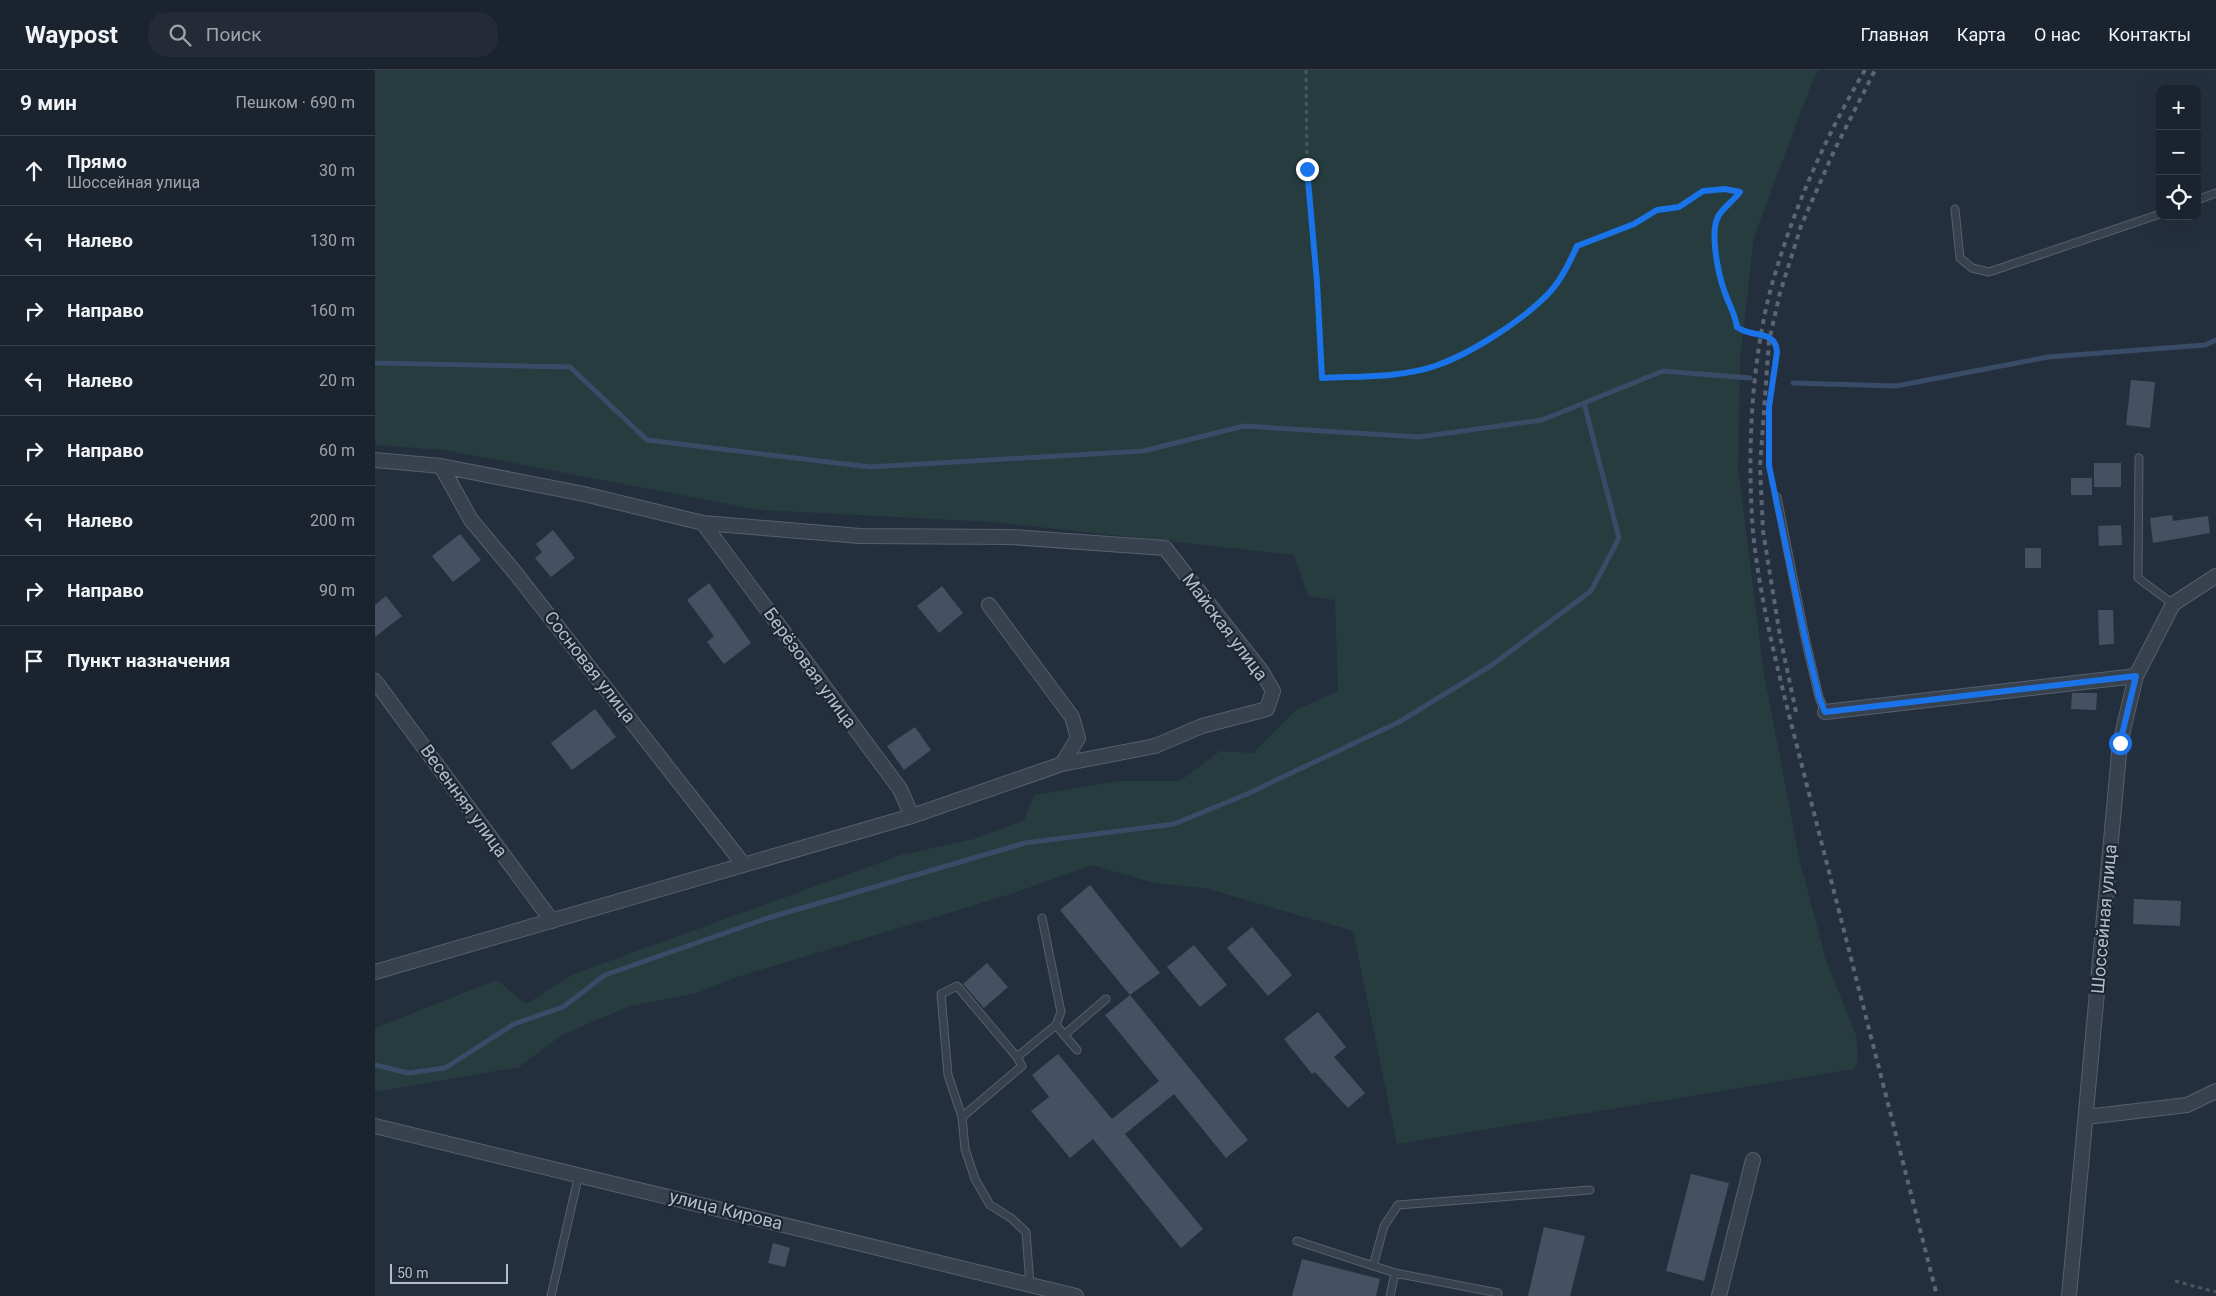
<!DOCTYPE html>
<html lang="ru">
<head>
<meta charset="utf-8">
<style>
  :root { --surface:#1b232e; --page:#242b36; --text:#f1f3f6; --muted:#a0a4aa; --line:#39404a }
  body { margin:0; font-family:Roboto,sans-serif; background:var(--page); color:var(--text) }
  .controls { position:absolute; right:15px; top:15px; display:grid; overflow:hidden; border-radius:10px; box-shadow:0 5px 20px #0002 }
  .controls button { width:45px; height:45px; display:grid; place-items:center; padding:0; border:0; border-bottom:1px solid var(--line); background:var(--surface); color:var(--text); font:25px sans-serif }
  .scale { position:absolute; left:15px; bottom:12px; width:118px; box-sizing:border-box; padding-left:5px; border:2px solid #b4bcc9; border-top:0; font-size:14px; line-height:18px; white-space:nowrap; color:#b4bcc9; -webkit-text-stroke:4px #1d2633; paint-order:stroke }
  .stop { position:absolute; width:15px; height:15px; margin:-11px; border:4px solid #1a73e8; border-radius:50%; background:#fff }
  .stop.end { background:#1a73e8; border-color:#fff; box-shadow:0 1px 5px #0008 }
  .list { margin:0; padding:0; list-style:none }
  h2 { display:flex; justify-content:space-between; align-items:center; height:65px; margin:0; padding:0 20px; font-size:21px }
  h2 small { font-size:16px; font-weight:400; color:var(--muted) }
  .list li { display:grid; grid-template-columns:32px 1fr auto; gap:15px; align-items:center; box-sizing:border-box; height:70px; padding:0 20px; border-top:1px solid var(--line) }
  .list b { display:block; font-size:19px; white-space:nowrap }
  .list p { margin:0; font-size:16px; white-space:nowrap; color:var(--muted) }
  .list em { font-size:16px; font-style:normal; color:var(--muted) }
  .icon { flex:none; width:28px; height:28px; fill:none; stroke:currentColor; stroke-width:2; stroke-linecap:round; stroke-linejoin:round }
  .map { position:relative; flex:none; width:1841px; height:1226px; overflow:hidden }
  header { display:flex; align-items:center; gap:30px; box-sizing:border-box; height:70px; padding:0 25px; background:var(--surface); border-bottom:1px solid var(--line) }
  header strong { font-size:24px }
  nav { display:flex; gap:28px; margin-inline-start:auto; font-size:18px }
  .search { width:350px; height:45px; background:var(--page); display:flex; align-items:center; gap:12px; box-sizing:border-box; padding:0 18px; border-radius:20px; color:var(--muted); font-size:19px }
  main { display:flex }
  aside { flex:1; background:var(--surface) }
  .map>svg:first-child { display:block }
  .green { fill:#263c3f }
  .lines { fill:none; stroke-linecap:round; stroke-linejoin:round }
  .stream { stroke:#394c67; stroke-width:5 }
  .building { fill:#455162 }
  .service-casing { stroke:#565f6c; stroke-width:9 }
  .minor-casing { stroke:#565f6c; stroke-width:16 }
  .path { stroke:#44595c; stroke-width:3; stroke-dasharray:4 4; stroke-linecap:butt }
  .service { stroke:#38414e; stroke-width:7 }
  .minor { stroke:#38414e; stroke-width:14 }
  .rail { stroke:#5a6575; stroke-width:4; stroke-dasharray:5 5; stroke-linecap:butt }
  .route { stroke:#1a73e8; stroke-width:6 }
  .labels { text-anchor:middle; stroke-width:4.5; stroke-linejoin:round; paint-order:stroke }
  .street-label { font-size:18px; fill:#b4bcc9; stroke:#1d2633 }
</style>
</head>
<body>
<header>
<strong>Waypost</strong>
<div class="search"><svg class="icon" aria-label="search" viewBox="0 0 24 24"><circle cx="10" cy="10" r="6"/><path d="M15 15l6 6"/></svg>Поиск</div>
<nav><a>Главная</a><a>Карта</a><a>О нас</a><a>Контакты</a></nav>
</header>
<main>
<aside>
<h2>9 мин<small>Пешком · 690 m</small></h2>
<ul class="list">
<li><svg class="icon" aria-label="ahead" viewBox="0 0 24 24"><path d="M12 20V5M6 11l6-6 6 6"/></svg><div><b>Прямо</b><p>Шоссейная улица</p></div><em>30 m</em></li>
<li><svg class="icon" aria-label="left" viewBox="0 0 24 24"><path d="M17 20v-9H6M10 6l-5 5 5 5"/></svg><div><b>Налево</b></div><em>130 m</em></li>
<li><svg class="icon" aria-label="right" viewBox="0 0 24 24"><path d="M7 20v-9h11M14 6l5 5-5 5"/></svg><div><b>Направо</b></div><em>160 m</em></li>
<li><svg class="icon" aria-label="left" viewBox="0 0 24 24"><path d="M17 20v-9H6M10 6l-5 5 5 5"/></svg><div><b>Налево</b></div><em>20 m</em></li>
<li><svg class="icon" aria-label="right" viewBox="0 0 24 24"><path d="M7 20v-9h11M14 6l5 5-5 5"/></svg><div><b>Направо</b></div><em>60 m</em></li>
<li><svg class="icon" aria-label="left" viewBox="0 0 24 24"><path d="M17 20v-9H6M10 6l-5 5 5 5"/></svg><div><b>Налево</b></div><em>200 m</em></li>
<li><svg class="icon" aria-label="right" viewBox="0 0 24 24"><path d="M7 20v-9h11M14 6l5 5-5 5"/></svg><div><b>Направо</b></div><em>90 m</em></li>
<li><svg class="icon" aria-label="arrive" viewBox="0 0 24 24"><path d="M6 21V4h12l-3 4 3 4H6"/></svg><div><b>Пункт назначения</b></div></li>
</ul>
</aside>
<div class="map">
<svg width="1841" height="1226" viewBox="0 0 1841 1226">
  <rect width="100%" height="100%" fill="#242f3e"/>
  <path class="green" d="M0,0h1444l-6,10 -59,157 -14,123 -2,108 26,206 36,188 26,98 31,78 1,22 -4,9 -457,75 -44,-213 -148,-43 -51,-5 -62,-18 -81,29 -274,83 -40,16 -67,13 -68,29 -43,32 -144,25v-64l122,-48 29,24 48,-30 327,-119 73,-16 50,-19 10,-25 86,-14h60l40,-30 33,2 43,-43 42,-19 -3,-91 -27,-4 -14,-41 -302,-33 -232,-12 -315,-60 -70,-5z"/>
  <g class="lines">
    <path class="stream" d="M0,293l195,4 77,73 223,27 273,-16 101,-25 175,11 123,-17 121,-49 87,7
      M1418,313l103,3 152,-29 157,-12 11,-5
      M0,995l33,8 37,-5 69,-44 49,-17 42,-32 163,-57 257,-75 149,-19 73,-30 152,-72 93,-57 99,-74 28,-53 -35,-135"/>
  </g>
  <path class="building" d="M1756,310l24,2 -5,46 -24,-3z
    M1719,393h27v24h-27z
    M1696,408h21v17h-21z
    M1797,445l1,6 35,-5 2,17 -57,10 -3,-25z
    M1746,455l1,20 -23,1 -1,-20z
    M178,460l22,28 -24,19 -16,-19 7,-6 -6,-8z
    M85,464l21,26 -28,22 -21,-26z
    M1650,478h16v20h-16z
    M334,513l42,60 -27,21 -17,-22 7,-6 -27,-36z
    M567,516l21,27 -24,20 -22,-27z
    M11,526l16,20 -27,21v-32z
    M1723,540h15l1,34 -15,1z
    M1697,623h25l-1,17 -25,-1z
    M220,639l21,28 -44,33 -21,-27z
    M540,657l16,23 -27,20 -17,-24z
    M715,815l70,88 -30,22 -70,-85z
    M1759,829l47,2 -1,25 -47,-2z
    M877,857l40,48 -24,21 -41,-48z
    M819,875l33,40 -27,22 -33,-40z
    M612,893l21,24 -24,21 -21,-24z
    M755,925l118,145 -22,18 -52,-64 -49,40 78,95 -22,19 -88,-109 -23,19 -39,-47 18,-14 -17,-22 26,-21 54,65 47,-38 -54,-66z
    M943,942l28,35 -12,10 31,36 -17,15 -33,-36 -3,2 -28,-35z
    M1316,1104l38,9 -25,98 -38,-10z
    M1169,1157l41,9 -15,60h-42z
    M398,1173l17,5 -5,19 -17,-4z
    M927,1189l78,20 -4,17h-84z"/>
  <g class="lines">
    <defs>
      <path id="service" d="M1822,130l19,-7
        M1580,139l5,49 12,10 17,4 171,-58
        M1764,388l-1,120 35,26
        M1402,427l29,145 13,55 6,15
        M667,848l19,94 -5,13
        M689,965l42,-36
        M587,1047l-14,-42 -7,-81 16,-8 60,71
        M922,1171l98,32
        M998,1196l11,-40 14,-21 192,-15
        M655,1215l-4,-53 -15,-14 -21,-13 -15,-26 -10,-30 -3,-32 60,-51 -5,-9 39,-32 21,25
        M176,1226l28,-122
        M1015,1226l5,-23 103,20"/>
      <path id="minor" d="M0,390l66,6 143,28 119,29 157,13 151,1 154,11 97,124 11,19 -6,18 -65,17 -47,20 -93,18 -150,52 -537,156
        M66,396l30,54 42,50 231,295
        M328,453l197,266 12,27
        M614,535l83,112 6,21 -16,26
        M0,611l177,240
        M1450,642l311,-36
        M1711,1047l101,-12 29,-14
        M0,1056l701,170
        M1344,1226l34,-136
        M1694,1226l51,-553 16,-67 37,-72 43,-28"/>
    </defs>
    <use href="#service" class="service-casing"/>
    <use href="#minor" class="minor-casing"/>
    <path class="path" d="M931,0l1,99 10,113 5,97c37,-3 78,-1 113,-13 35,-12 87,-45 113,-72 12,-13 22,-32 29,-49l57,-20 23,-15 22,-3 24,-16 23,-2 14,3 -8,11 -13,11 -6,17 10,59 14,37c13,11 39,2 40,25 -6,46 -14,89 -2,135
      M1800,1211l41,11"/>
    <use href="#service" class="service"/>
    <use href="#minor" class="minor"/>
    <path class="rail" d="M1490,0c-40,67 -73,142 -94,218 -20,75 -24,167 -18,244 6,59 20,118 34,175l150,589
      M1421,642l-16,-76 -17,-105 -3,-64 9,-126 11,-48 21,-67 33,-75 41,-81"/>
  </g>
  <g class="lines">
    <path class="route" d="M932,99l10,113 5,96c37,-2 78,0 113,-12 35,-12 87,-45 113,-72 12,-12 22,-32 29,-48l57,-22 23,-14 22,-3 24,-16 22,-2 15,3c-6,8 -16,15 -21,23 -10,15 -1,58 5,75 4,13 11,23 13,37 13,11 39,2 40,25l-8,55v59l37,176 13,55 6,15 311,-36 -16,67"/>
  </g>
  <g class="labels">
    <g class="street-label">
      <text transform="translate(850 557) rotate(53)" y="6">Майская улица</text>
      <text transform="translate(215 597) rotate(52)" y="6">Сосновая улица</text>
      <text transform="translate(435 598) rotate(54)" y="6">Берёзовая улица</text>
      <text transform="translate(89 731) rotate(54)" y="6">Весенняя улица</text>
      <text transform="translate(1729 849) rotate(-85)" y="6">Шоссейная улица</text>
      <text transform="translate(351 1140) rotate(14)" y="6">улица Кирова</text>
    </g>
  </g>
</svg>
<div class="controls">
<button>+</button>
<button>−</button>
<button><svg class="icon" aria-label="locate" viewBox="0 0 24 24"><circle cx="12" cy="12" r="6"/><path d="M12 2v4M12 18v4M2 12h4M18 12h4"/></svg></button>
</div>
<div class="scale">50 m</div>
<div class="stop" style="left:1745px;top:673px"></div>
<div class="stop end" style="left:932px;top:99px"></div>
</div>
</main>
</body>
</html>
